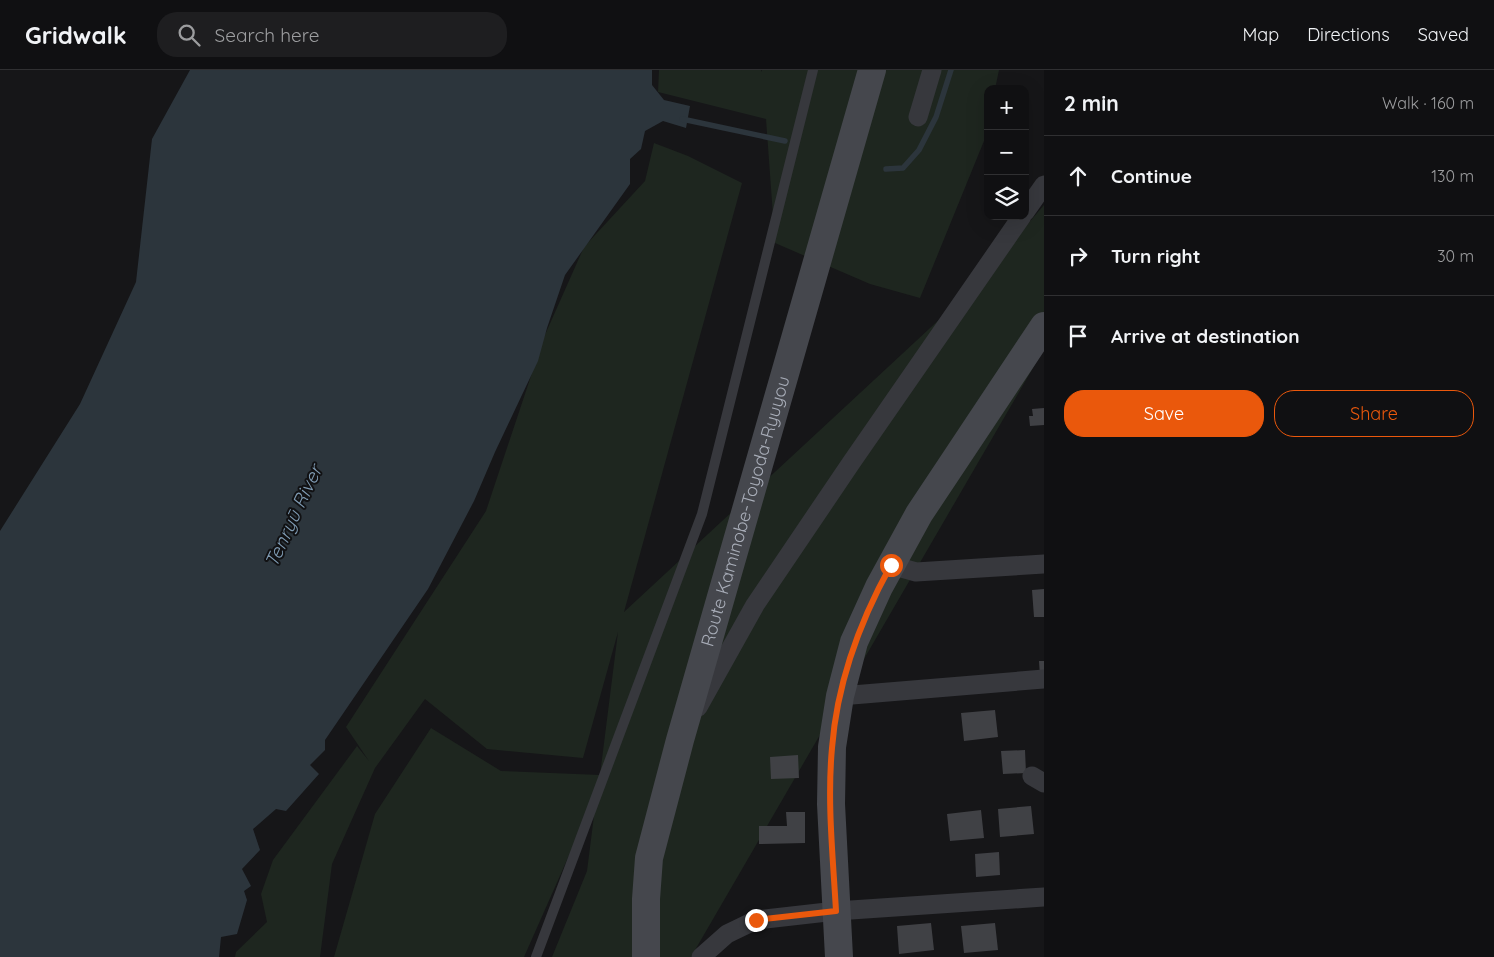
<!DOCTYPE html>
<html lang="en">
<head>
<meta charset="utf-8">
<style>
  :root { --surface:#101012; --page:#1e1e20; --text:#f1f3f6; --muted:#9c9d9f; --line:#303032; --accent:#ea580c }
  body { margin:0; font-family:Quicksand,sans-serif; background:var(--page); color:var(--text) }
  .controls { position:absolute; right:15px; top:15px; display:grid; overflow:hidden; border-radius:10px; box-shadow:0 5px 20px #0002 }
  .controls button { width:45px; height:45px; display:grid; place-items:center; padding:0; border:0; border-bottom:1px solid var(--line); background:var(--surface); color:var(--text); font:25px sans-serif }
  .stop { position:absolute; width:15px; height:15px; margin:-11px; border:4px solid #ea580c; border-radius:50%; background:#fff }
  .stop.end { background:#ea580c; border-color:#fff; box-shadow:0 1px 5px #0008 }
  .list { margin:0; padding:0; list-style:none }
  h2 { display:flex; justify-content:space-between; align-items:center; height:65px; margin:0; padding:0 20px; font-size:21px }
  h2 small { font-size:16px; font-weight:400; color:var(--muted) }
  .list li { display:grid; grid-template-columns:32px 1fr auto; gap:15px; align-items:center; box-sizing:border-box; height:80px; padding:0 20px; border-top:1px solid var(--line) }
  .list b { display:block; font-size:19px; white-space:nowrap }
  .list em { font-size:16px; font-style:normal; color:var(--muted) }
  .actions { display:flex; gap:10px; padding:15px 20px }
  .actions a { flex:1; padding:11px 0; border:1px solid var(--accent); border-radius:20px; text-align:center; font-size:18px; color:var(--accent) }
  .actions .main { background:var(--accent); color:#fff }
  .icon { flex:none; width:28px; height:28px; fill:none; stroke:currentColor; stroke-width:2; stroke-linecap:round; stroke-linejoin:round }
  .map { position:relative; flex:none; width:1044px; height:887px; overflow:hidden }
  header { display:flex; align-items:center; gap:30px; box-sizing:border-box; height:70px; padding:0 25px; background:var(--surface); border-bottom:1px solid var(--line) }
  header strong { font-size:24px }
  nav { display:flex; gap:28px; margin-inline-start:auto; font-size:18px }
  .search { width:350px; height:45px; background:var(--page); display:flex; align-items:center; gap:12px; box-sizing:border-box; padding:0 18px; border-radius:20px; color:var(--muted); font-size:19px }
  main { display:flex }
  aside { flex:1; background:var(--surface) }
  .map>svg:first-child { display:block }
  .green { fill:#1e261f }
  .water { fill:#2c353c }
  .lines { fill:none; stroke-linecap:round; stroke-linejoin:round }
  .stream { stroke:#2c353c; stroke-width:5.5 }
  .building { fill:#404145 }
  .lane { stroke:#37383d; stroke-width:10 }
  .street { stroke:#37383d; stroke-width:19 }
  .secondary { stroke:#45474d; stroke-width:28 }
  .route { stroke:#ea580c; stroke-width:6 }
  .labels { text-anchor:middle; stroke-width:4; stroke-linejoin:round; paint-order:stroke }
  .street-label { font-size:18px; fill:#a8adb8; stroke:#111113 }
  .water-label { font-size:19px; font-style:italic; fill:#7f9bb3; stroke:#111113 }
</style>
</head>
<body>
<header>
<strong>Gridwalk</strong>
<div class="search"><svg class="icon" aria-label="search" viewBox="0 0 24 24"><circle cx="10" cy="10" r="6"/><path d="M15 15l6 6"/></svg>Search here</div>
<nav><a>Map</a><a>Directions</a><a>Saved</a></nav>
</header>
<main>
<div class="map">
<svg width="1044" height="887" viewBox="0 0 1044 887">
  <rect width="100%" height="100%" fill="#161618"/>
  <path class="green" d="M659,0h102l1,2v-2h237l-4,19h-7v38l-2,9 -66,162 -50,-14 -95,-41 -9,-124 -108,-27z
    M654,73l34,13 54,27 -118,429 347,-322 73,-85v144l-353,608h-139l35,-86 10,-79 -73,165h-190l41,-143 56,-86 70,43 99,4 18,-143 -35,126 -96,-9 -62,-50 -50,69 -43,96 -12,93h-85l1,-5 31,-30 -6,-28 12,-34 84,-114 12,15 -23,-34 140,-216 58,-174 40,-90 61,-66z"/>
  <path class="water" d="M190,0h462v15l12,15 26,6 -4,22 -23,-7 -18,10 -4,18 -11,10v25l-65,91 -18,53 -9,33 -43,91 -21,49 -46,88 -103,151v10l-15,15 9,9 -33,37 -10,-2 -23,20 7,21 -18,19 9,17 -7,5 3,9 -10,34 -16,3 -2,20h-219v-426l80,-127 56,-122 16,-143z"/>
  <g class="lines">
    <path class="stream" d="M682,49l103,22
      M886,99l17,-1 16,-18 17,-33 15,-47"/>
  </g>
  <path class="building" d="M1044,338v17l-14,1 -1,-10h4l-1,-7z
    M1044,519v28h-10l-2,-27z
    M1039,591h5v14l-4,1z
    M995,640l3,27 -34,4 -3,-28z
    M1025,680l1,23 -23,1 -2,-23z
    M798,685l1,23 -28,1 -1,-22z
    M1031,736l3,28 -34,3 -2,-28z
    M981,740l3,28 -34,3 -3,-27z
    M786,742h19v31l-46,1v-18h28z
    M999,782l1,23 -24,2 -1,-23z
    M931,853l3,27 -35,4 -2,-28z
    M995,853l3,27 -34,3 -3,-27z"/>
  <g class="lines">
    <path class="lane" d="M536,887l166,-443 111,-444"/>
    <path class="street" d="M918,47l14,-47
      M1025,142l19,-27
      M891,495l25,7 128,-8
      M840,626l204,-17
      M698,637l57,-102 96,-142 171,-247
      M1032,706l12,7
      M701,887l26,-23 29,-14 80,-9 208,-14"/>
    <g class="secondary">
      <path id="s1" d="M646,887v-58l3,-41 31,-118 192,-670"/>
      <path d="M839,887l-8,-153 1,-57 8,-51 14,-54 25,-55 40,-73 125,-188"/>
    </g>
  </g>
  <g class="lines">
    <path class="route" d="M756,850l80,-9c-3,-54 -9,-109 -4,-163 5,-65 28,-127 59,-183"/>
  </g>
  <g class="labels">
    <g class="street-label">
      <text dy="6" stroke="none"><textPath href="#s1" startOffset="459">Route Kaminobe-Toyoda-Ryuyou</textPath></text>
    </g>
    <g class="water-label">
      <text transform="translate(293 446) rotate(-65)" y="7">Tenryū River</text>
    </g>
  </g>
</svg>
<div class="controls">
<button>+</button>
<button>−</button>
<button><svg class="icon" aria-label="layers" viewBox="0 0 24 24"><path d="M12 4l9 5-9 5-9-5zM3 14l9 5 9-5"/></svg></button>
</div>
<div class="stop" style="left:891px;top:495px"></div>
<div class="stop end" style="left:756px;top:850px"></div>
</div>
<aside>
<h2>2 min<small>Walk · 160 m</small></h2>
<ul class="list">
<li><svg class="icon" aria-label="ahead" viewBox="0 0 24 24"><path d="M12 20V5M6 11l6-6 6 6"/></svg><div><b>Continue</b></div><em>130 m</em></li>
<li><svg class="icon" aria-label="right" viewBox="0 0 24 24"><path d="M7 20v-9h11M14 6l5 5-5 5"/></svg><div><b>Turn right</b></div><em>30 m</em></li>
<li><svg class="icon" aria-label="arrive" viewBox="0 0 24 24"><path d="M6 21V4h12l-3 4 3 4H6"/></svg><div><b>Arrive at destination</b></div></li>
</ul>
<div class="actions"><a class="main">Save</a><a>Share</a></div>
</aside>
</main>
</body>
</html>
